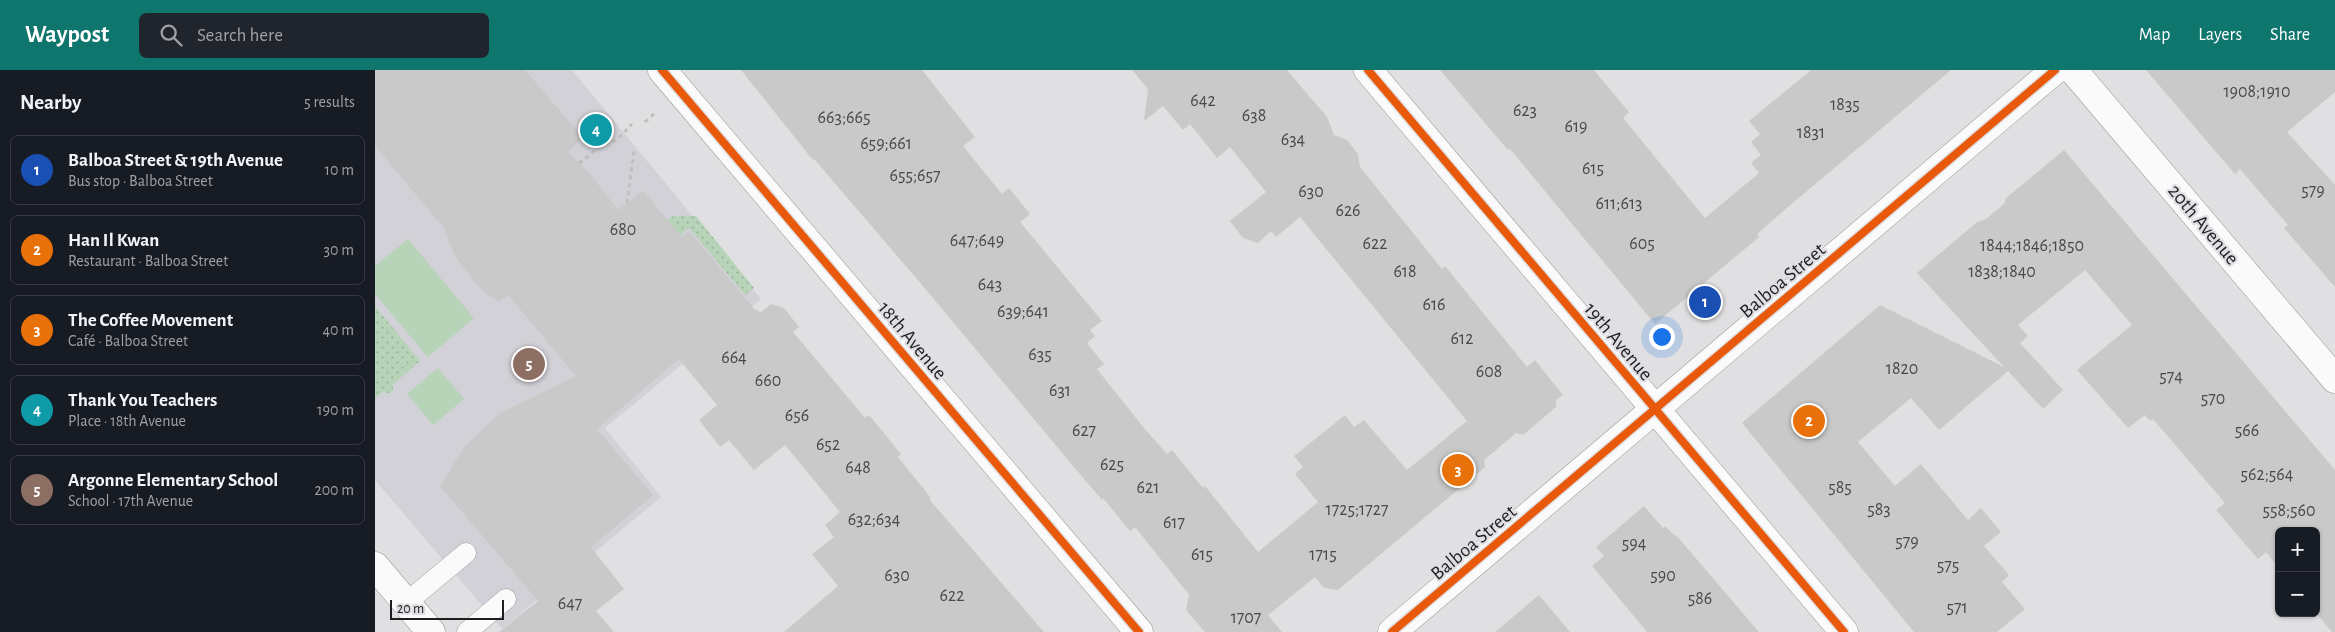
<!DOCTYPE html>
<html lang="en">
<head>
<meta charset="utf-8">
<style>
  :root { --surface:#171b24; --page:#20242c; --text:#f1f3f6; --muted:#9ea1a6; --line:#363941; --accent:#0f766e }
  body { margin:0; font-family:"Alegreya Sans",sans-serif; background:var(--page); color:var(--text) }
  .controls { position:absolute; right:15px; bottom:15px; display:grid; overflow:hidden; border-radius:8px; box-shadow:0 1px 4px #0004 }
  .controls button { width:45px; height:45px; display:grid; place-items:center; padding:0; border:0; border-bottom:1px solid var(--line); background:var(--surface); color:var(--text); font:25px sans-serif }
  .scale { position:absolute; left:15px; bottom:12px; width:114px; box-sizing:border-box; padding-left:5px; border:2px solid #1e1e20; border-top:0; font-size:14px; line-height:18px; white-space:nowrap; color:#1e1e20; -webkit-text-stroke:4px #dfdfe3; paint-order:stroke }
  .you { position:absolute; left:1286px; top:266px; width:18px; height:18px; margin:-12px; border:4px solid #fff; border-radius:50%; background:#1a73e8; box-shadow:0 0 0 8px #1a73e833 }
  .badge { display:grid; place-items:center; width:32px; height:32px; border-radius:50%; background:var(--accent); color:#fff; font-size:16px; font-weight:700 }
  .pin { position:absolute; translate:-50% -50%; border:2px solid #fff; box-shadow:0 1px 5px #0006 }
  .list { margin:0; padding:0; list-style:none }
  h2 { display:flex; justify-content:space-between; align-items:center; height:65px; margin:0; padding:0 20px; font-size:21px }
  h2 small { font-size:16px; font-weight:400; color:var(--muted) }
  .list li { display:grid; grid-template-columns:32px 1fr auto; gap:15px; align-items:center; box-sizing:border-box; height:70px; margin:0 10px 10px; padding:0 10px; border:1px solid var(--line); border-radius:8px }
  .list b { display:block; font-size:19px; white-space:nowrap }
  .list p { margin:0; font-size:16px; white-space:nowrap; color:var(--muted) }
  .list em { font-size:16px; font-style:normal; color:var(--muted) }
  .icon { flex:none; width:28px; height:28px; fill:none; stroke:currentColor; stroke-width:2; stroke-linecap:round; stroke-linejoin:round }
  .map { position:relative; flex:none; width:1960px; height:562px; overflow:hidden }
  header { display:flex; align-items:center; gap:30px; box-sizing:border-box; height:70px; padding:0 25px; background:var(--accent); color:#fff }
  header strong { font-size:24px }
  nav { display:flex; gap:28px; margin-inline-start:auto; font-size:18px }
  .search { width:350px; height:45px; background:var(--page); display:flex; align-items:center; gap:12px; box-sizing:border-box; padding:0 18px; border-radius:8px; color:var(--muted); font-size:19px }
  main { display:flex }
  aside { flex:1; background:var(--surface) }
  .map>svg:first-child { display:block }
  .built { fill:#d1d1d7 }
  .grass { fill:url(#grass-dots) }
  .garden { fill:#b7d3b8 }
  .building { fill:#c9c9c9 }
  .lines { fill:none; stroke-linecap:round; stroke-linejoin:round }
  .lane-casing { stroke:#98989a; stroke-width:21 }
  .street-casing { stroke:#98989a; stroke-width:29 }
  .secondary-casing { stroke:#98989a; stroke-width:29 }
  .path { stroke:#bfbfbf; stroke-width:3; stroke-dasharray:4 4; stroke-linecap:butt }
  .lane { stroke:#fafafb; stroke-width:20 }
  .street { stroke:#fafafb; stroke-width:28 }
  .secondary { stroke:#fafafb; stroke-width:28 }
  .cycleway-casing { stroke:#dfdfe3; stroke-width:11 }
  .cycleway { stroke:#e8590c; stroke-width:8 }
  .labels { text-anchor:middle; stroke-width:4.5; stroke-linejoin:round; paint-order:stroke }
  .number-label { font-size:18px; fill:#49494a }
  .street-label { font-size:20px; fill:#1e1e20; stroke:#dfdfe3 }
</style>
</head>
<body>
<header>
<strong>Waypost</strong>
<div class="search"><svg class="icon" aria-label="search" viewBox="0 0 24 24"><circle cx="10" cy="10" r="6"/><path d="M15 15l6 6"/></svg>Search here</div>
<nav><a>Map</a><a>Layers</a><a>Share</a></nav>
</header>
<main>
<aside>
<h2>Nearby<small>5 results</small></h2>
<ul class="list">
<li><span class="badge" style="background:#1a4fb4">1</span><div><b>Balboa Street &amp; 19th Avenue</b><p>Bus stop · Balboa Street</p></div><em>10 m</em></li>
<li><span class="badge" style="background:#e8710a">2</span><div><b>Han Il Kwan</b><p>Restaurant · Balboa Street</p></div><em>30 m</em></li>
<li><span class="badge" style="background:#e8710a">3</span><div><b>The Coffee Movement</b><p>Café · Balboa Street</p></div><em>40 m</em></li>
<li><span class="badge" style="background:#0f9aa8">4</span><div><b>Thank You Teachers</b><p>Place · 18th Avenue</p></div><em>190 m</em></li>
<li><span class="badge" style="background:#8d6e63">5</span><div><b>Argonne Elementary School</b><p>School · 17th Avenue</p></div><em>200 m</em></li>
</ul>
</aside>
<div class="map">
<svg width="1960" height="562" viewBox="0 0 1960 562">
  <defs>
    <pattern id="grass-dots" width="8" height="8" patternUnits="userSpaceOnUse" patternTransform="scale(1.25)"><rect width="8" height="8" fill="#b7d3b8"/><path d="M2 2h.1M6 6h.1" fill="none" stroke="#9db59e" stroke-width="1.8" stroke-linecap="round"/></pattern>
  </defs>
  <rect width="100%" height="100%" fill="#e0e0e2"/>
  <path class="built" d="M0,0h197l189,229 -156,129 56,69 -159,132 -127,-149z"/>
  <path class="grass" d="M298,146h23l58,72 -9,7 -56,-67 -37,30 -12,-15z
    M0,236l45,55 -28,24 2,5 -5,4 -5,-3 -9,8z"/>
  <path class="garden" d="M33,169l66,79 -46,39 -53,-63v-28z
    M63,298l26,31 -31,26 -26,-31z"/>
  <path class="building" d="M0,0h150l58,68 -15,14 22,22 28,36 25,-19 39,46 7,-6 66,79 1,-1 4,4 11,-9 13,4 15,19 -6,5 72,86 4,-3 32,39 -3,3 33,41 -2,1 115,133h-260l54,-46 -26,-32 22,-17 -9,-12 15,-13 -55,-67 -31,25 -25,-30 -9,7 -21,-27 18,-15 -38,-46 -82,70 56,66 -62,52 33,42 -28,22 18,21h-115l39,-31 -98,-115 25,-40 35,-33 76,-37 -68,-81 -9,7 -16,-11 -10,-11 -19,-26 -10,-26 -69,-82z
    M366,0h181l53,67 -12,9 39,48 7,-6 21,26 -10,8 82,99 -12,9 5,6 -8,7 17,21 -7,5 47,59 23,26 5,-4 31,38 2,-2 53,66 60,-50 -23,-28 8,-7 -9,-11 51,-41 9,12 10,-7 43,50 60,-49 -167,-204 -24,20 -5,-6 -13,12 -15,-5 -13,-17 36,-29 -36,-45 -13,11 -27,-34 -7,6 -20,-24 -19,15 4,-32 -16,-19h155l40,47 7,18 13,5 11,14 2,13 82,102 3,-3 82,101 8,-7 28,35 -7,5v7l-33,28 -7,-2 -32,27 1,7 -147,123 -14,-2 -9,-11 -47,38 14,17h-77l-19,-22 2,-12 2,-2 -55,-69 -5,4 -27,-33 -1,2 -28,-33 -152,-182 -107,-125 -3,-1z
    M1065,0h154l35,42 -6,6 82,100 54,-45 -8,-10 10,-8 -10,-13 9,-8 -11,-13 62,-51h140l-163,137 -31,27 2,3 -104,87 -145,-175 -2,1z
    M1771,0h189v22l-48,40 48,53v102l-51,-59 4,-3 -48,-56 -5,5z
    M1689,80l271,320v162h-3l-16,-19v-82h-37v37l-13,-16 -8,7 -42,-49 9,-7 -72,-84 -3,2 -5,-6 -17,13 -51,-58 55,-45 -47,-55 -67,55 10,11 -8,7 43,47 -20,19 -35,-38 -69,59 -28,-32 -53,44 37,44 26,-22 47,56 13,-12 20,24 -17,14 25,29 -7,7 23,27 -28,23h-83l-172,-209 138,-118 124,62 -87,-94 60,-51 9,-3 18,-15 2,-6z
    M1269,436l19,22 2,-2 10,10 1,-1 83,97h-112l-55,-66 12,-10 -8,-9z
    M1164,525l31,37h-75z"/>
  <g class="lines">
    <defs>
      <path id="lane" d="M31,533l60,-50
        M92,562l39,-33"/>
      <path id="street" d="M287,0l477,562
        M993,0l476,562
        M1698,0l262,309
        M0,496l56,66"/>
      <path id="secondary" d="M1017,562l663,-562"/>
    </defs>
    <use href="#lane" class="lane-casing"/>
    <use href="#street" class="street-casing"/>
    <use href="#secondary" class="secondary-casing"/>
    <path class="path" d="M270,52l10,-9
      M216,61l11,14
      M204,93l23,-18 15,-5 15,-16
      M252,133l7,-52"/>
    <use href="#lane" class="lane"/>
    <use href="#street" class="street"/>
    <use href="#secondary" class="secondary"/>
    <defs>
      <path id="cycleway" d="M287,0l477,562
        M993,0l476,562
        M1017,562l663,-562"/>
    </defs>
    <use href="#cycleway" class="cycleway-casing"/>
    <use href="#cycleway" class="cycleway"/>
  </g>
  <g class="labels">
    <g class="number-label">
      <text x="1882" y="27">1908;1910</text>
      <text x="828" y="36">642</text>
      <text x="1470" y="40">1835</text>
      <text x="1150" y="46">623</text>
      <text x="879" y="51">638</text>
      <text x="469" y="53">663;665</text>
      <text x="1201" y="62">619</text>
      <text x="1436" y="68">1831</text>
      <text x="918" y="75">634</text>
      <text x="511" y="79">659;661</text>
      <text x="1218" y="104">615</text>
      <text x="540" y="111">655;657</text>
      <text x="1938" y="126">579</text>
      <text x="936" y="127">630</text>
      <text x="1244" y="139">611;613</text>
      <text x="973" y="146">626</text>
      <text x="248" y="165">680</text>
      <text x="602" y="176">647;649</text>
      <text x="1000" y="179">622</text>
      <text x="1267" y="179">605</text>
      <text x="1657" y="181">1844;1846;1850</text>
      <text x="1030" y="207">618</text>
      <text x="1627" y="207">1838;1840</text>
      <text x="615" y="220">643</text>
      <text x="1059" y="240">616</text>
      <text x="648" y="247">639;641</text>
      <text x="1087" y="274">612</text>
      <text x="665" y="290">635</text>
      <text x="359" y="293">664</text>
      <text x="1527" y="304">1820</text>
      <text x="1114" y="307">608</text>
      <text x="1796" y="312">574</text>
      <text x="393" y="316">660</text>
      <text x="685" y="326">631</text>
      <text x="1838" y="334">570</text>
      <text x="422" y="351">656</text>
      <text x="709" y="366">627</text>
      <text x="1872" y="366">566</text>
      <text x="453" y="380">652</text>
      <text x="737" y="400">625</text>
      <text x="483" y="403">648</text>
      <text x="1892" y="410">562;564</text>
      <text x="773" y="423">621</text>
      <text x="1465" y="423">585</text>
      <text x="982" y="445">1725;1727</text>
      <text x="1504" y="445">583</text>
      <text x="1914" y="446">558;560</text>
      <text x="499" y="455">632;634</text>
      <text x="799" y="458">617</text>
      <text x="1532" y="477">579</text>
      <text x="1259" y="479">594</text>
      <text x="827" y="490">615</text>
      <text x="948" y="490">1715</text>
      <text x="1573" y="501">575</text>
      <text x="522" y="511">630</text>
      <text x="1288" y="511">590</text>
      <text x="577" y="531">622</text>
      <text x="1325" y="534">586</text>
      <text x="195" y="539">647</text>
      <text x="1582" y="543">571</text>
      <text x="871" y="553">1707</text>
    </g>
    <g class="street-label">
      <text transform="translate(1829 154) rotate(50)" y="7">20th Avenue</text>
      <text transform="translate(1407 210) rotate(-40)" y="7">Balboa Street</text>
      <text transform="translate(538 270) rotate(50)" y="7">18th Avenue</text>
      <text transform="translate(1244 271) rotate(50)" y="7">19th Avenue</text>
      <text transform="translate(1098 472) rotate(-40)" y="7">Balboa Street</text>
    </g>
  </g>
</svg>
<div class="controls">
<button>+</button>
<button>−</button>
</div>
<div class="scale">20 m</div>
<div class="you"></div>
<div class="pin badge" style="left:1330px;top:232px;background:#1a4fb4">1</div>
<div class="pin badge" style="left:1434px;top:351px;background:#e8710a">2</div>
<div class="pin badge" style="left:1083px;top:400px;background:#e8710a">3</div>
<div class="pin badge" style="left:221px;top:60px;background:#0f9aa8">4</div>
<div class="pin badge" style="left:154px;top:294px;background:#8d6e63">5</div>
</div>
</main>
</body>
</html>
